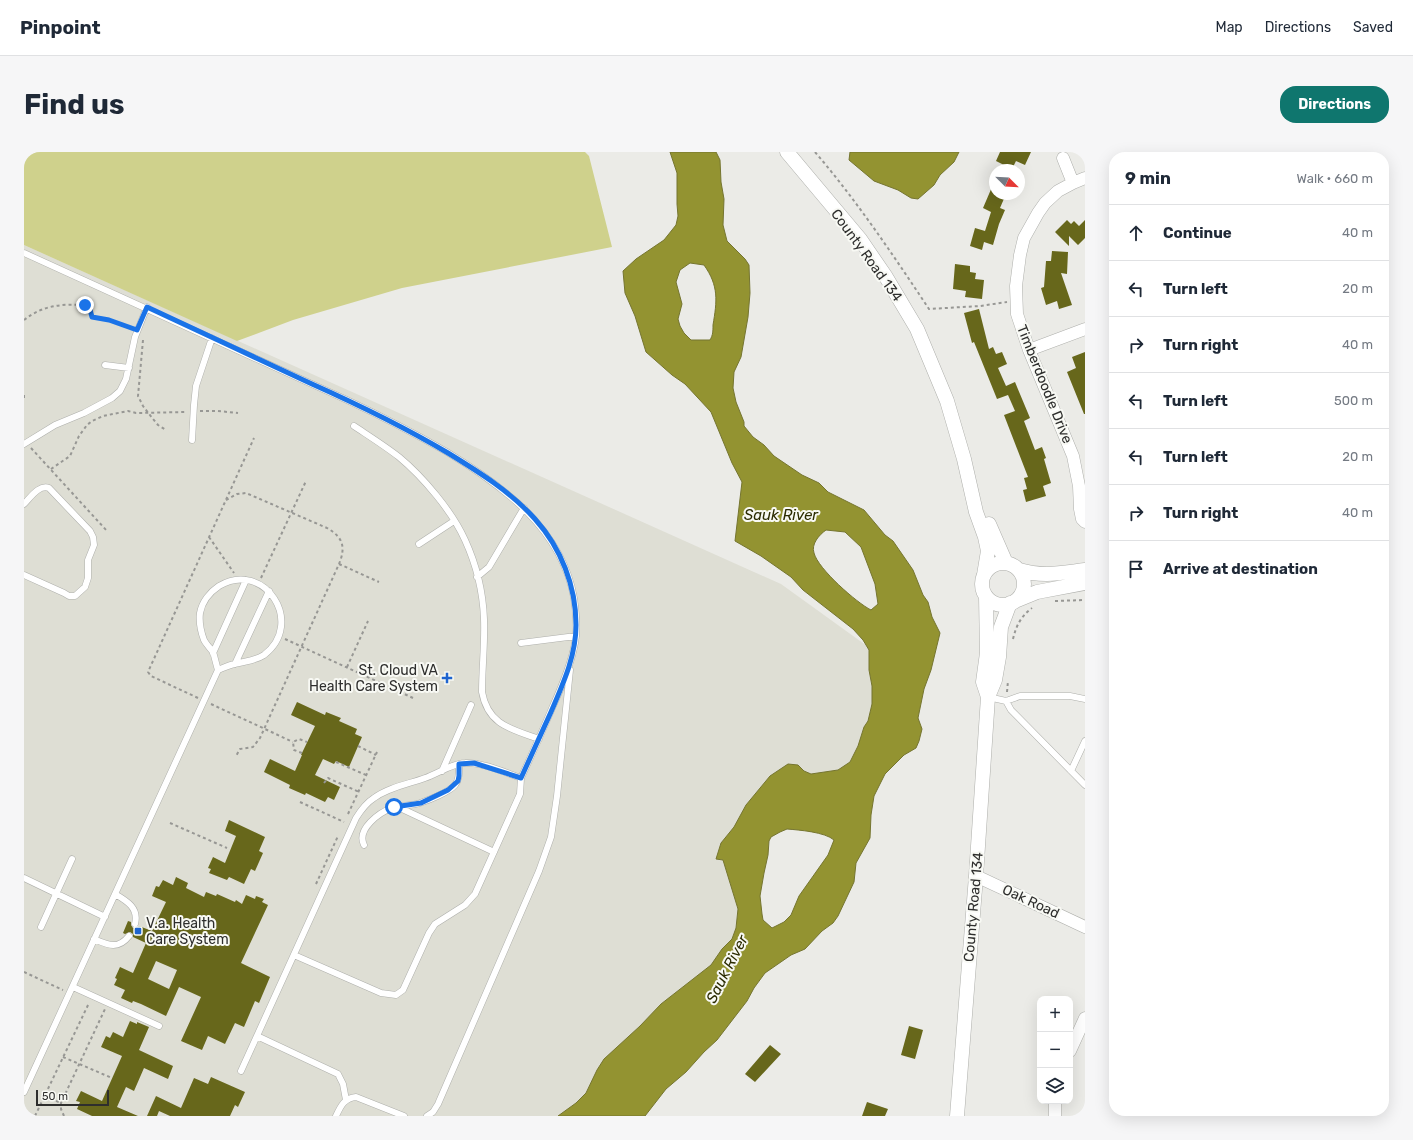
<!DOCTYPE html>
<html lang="en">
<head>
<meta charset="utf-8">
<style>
  :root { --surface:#fff; --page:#f6f6f7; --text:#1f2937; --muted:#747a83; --line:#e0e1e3; --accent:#0f766e }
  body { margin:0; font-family:Rubik,sans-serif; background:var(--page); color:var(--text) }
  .controls { position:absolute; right:12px; bottom:12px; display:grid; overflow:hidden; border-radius:8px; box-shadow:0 4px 16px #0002 }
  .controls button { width:36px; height:36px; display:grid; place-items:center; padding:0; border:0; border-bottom:1px solid var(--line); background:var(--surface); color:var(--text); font:20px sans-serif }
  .compass { position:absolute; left:965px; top:12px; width:36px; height:36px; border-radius:50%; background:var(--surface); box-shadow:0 4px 16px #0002; rotate:114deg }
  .scale { position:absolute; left:12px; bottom:10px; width:73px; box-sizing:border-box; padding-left:4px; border:2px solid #2e2e2d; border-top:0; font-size:11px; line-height:14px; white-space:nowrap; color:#2e2e2d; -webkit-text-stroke:3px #f8f9f4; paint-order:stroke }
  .stop { position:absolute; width:12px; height:12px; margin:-9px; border:3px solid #1a73e8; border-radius:50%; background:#fff }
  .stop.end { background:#1a73e8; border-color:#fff; box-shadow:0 1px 4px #0008 }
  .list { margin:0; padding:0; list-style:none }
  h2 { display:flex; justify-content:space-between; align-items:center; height:52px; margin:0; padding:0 16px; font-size:17px }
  h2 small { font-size:13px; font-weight:400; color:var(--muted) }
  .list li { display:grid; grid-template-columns:26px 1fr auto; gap:12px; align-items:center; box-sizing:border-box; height:56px; padding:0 16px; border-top:1px solid var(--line) }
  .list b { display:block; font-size:15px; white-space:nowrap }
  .list em { font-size:13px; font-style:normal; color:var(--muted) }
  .icon { flex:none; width:22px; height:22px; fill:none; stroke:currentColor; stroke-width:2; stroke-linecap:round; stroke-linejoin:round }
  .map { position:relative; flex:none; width:1061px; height:964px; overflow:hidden; border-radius:16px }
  header { display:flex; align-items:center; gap:24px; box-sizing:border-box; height:56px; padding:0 20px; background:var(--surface); border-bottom:1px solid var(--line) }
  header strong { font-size:19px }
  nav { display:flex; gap:22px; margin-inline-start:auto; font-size:14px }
  .intro { display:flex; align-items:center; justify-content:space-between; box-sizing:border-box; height:96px; padding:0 24px }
  h1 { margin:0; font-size:28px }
  .button { padding:10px 18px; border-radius:16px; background:var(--accent); color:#fff; font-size:14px; font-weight:700 }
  main { display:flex; gap:24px; padding:0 24px }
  aside { flex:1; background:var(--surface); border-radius:16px; box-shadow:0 4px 16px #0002 }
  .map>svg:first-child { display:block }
  .built { fill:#deded4 }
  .green { fill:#cfd18c }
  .water { fill:#939331; stroke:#757530; fill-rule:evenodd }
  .building { fill:#67671b; fill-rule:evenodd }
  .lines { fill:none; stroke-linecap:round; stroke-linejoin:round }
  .service-casing { stroke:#aeafab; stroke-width:7 }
  .minor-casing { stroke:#aeafab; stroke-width:13 }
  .tertiary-casing { stroke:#aeafab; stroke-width:15 }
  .path { stroke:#979794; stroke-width:2; stroke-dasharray:3 3; stroke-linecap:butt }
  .service { stroke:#fff; stroke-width:6 }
  .minor { stroke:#fff; stroke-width:12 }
  .tertiary { stroke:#fff; stroke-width:14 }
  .route { stroke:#1a73e8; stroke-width:5 }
  .poi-dot { fill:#1e64cf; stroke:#f8f9f4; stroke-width:1.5 }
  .labels { text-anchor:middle; stroke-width:4; stroke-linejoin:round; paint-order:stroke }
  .street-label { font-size:14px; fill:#2e2e2d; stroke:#f8f9f4 }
  .poi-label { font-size:14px; fill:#2e2e2d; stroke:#f8f9f4; text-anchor:end }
  .water-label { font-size:15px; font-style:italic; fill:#2c2c02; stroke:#f8f9f4 }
</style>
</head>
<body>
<header>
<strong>Pinpoint</strong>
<nav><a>Map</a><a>Directions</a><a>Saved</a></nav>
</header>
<div class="intro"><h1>Find us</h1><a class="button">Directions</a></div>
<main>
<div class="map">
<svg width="1061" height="964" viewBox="0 0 1061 964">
  <rect width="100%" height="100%" fill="#ebebe7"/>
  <path class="built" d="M0,93l757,339 86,62 2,4v20l3,16v18l-4,17 -4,6 -6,19 -8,16 -12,8 -27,4 -7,-3 -6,-6 -28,11 -24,29 -12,22 -13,16 -1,17 3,-1 15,50 -2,19 -4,11 -10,10 -11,16 -50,39 -11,12 -32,31 -26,35 -6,11 -10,10 -18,13h-534z"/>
  <path class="green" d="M0,0h561l4,4 23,91 -210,41 -109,32 -56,21 -213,-96z"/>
  <path class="water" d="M646,0h46l4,8 1,22 3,17 -1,26 4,16 18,18 4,6 1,28 -2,24 -7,40 -7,15 -1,16 3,14 8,20v4l9,11 11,8 10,11 28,19 17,8 9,9 36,18 21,25 8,6 20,29 10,25 5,7 4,15 8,16 -9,37 -7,19 -6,29 4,11 -3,12 -3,7 -12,7 -19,19 -11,22 -3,19 -1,23 -14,25 -2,19 -16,34 -5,7 -11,8 -17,18 -14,6 -26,18 -11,15 -7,13 -30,39 -13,12 -18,20 -20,17 -21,27h-87l18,-13 10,-10 11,-23 7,-11 36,-33 21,-22 50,-39 11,-16 10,-10 4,-11 2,-19 -15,-49 -7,-1 5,-16 13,-16 12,-22 24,-29 18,-12 10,1 6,6 7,3 27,-4 12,-8 8,-16 6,-19 4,-6 4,-17v-18l-3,-16v-20l-6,-10 -10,-11 -50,-39 -12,-13 -30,-21 -26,-15 7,-59 -10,-19 -21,-51 -26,-28 -13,-9 -26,-23 -11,-36 -10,-23 -2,-22 13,-12 28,-19 12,-15 2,-9 -1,-12v-31zM666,111l14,2c15,21 13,36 9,60 0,6 0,10 -3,15h-19l-7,-7 -4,-7 -2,-7 4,-15 -6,-22 4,-12zM802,378l19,2 16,15 14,37 3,20 -7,6c-14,-7 -53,-41 -57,-57 -3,-9 5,-18 12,-23zM763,677c12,1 38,3 47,11l-6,15 -29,41 -8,19 -7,7 -12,6 -9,-8 -1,-6 -2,-18 4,-23 4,-18 1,-14 2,-4 9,-5z
    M826,0h109l-5,10 -14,13 -6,10 -16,14 -7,-1 -13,-8 -24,-9 -25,-21z"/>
  <path class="building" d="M976,0h31l-6,13 -9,-4 -4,8 -16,-8z
    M971,28v14h11l-6,14 5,2 -6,14 -6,21 -9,-3 -2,8 -12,-4 5,-18 10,3 6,-19 -8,-4z
    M1043,68l4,4 3,-3 5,5 6,-6v18l-7,7 -9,-9v10l-14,-14z
    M1028,99l16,1 -1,22 -6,-1 11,32 -13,4 -2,-8 -11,4 -5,-17 3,-1 2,-26h5z
    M931,112l15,2v6l6,1 -1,6 9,1 -2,19 -17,-2 1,-6 -13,-2z
    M955,157l10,40 4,-2 3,7 6,-2 5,12 -9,4 8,18 9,-4 15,36 -6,3 11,29 7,-3 4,11 -2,1 7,24 -8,3 3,10 -20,6 -3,-12 4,-1 -3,-11 4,-1 -24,-62 11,-4 -7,-16 -11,4 -23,-57 -2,1 -8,-30z
    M1061,200v62h-1l-17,-42 9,-4 -4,-11z
    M273,550l28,13 1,-3 15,6 -2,3 18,8 -2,5 7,3 -13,30 -13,-6 -2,3 -11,-5 -8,16 25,12 -6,13 -6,-3 -3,5 -19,-9 -1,2 -16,-7 1,-3 -26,-13 6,-13 25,12 7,-16h-1l14,-29 -24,-11z
    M205,668l36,17 -6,14 4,2 -8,18 -4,-2 -7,15 -15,-7 -2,3 -18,-7 2,-4 -3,-1 5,-11 12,6 11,-27 -11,-5z
    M152,725l12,6 -2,5 18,9 2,-5 10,4 1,-2 18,8 1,-2 6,4 4,-9 9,4 1,-3 8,3 -2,3 6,3 -27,58 29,14 -11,26 -4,-2 -11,26 -9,-4 -10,21 -17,-8 -6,14 -21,-9 20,-44 -22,-10 -13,29 -25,-12 -8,-3 -1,2 -11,-5 4,-8 -11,-5 3,-6 -2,-1 5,-11 13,6 13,-30 -13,-6v-3l-3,-2 -5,2 -2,-1 5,-12 3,1v3l2,3h3l3,-2 13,5 14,-29 -14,-6 4,-10 3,1 4,-7 10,5zM132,809l21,9 -8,19 -21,-10z
    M106,869l7,3v-2l12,5 -10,23 34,16 -5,13 -24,-11 -10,23 -8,-4 -9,20 21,9h-46l-15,-7 3,-7 -4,-1 5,-10 21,10 20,-45 -21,-9 5,-11 4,2 3,-6 10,5z
    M885,874l14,4 -8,29 -14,-4z
    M746,893l11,9 -26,28 -10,-8z
    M187,925l34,15 -7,15 -3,-2 -5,11h-60l-11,-5 -2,5h-10l9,-20 25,12 13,-30 14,6z
    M843,950l21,7 -3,7h-23z"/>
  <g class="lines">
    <defs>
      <path id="service" d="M0,101l323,147c34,16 67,33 100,52 56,34 115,77 127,146 2,14 4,31 1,45 -4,22 -13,43 -22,63 -10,24 -21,48 -32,72l-1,16 -45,100 -10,11 -30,19 -6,9 -26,57 -7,5 -15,-2 -87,-38
        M81,213l24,3
        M330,274c15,10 31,20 45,31 24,20 53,54 66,83 11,24 18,53 19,79 1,24 -2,49 -2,73 6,33 29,37 57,47
        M168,288l2,-35 2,-19 16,-48
        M0,292l31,-19 29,-12 28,-15 8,-7 6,-12 9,-42 12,-30
        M0,352c6,-6 15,-20 25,-16l41,43 3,6 1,8 -6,15v18l-3,9 -10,9h-6l-5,-3 -40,-18
        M395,392l35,-23
        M453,425l12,-10 35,-59
        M497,491l55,-7
        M189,501l33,-73
        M211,512l34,-73
        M964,545l18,4 14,-5h50l15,3
        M982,549l5,9 74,75
        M418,619l29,-66
        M1047,619l14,-30
        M374,655l96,45
        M340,693c-8,-16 16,-33 28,-37 9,-3 19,-2 28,-5 9,-3 29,-11 35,-18 5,-6 4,-14 4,-21
        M0,726l81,39
        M91,742c12,7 24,14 20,30
        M17,775l31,-68
        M70,787c14,6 24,11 35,-3
        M49,835l86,39
        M233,884l81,38 5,10 3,16
        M217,919l115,-253c5,-8 10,-15 18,-20 15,-11 35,-14 51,-20 12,-4 28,-15 40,-15 17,-1 41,10 56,15
        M0,940l194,-422c-2,-6 -3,-12 -5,-18 -3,-4 -7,-8 -9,-12 -3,-8 -5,-19 -4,-27 2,-11 10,-21 19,-27 45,-27 87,37 45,69 -9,6 -19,6 -29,9 -6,1 -12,4 -17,6
        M312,964c5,-11 9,-18 20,-19l48,19
        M403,964l6,-4 5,-8 101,-233 12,-34 6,-41 13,-126"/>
      <path id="minor" d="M1039,6l10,25
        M1061,26l-12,5 -15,8 -13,12 -7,10 -14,25 -4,17 -4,31 1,28 12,36 44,106 6,30 1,23 2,10 3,3
        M1005,198l56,-21
        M952,724l109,51
        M1046,899l15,-33
        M1031,964v-15"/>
      <path id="tertiary" d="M763,0l73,87 26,38 31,52 30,72 17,58 12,53 9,25 3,14 -4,24
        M965,372l17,39
        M958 432a21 21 0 1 1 42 0a21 21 0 1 1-42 0Z
        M995,418c24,7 41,3 66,0
        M962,444l1,57 -4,29 5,15
        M991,449l22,-9 48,-9
        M933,964l19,-240 12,-179 7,-17 4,-23 2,-30 9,-24"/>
    </defs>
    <use href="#service" class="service-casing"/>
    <use href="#minor" class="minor-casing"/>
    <use href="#tertiary" class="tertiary-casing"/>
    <path class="path" d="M791,0c42,49 78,103 114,157l51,-3 27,-4
      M0,168c20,-16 40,-16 64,-15l4,12 17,3 23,8
      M119,188l-5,56 5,10 10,13 5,6 8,5
      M0,243v6
      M176,259h18l20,2
      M7,296l76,83
      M27,317l19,-13 9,-20 8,-11 5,-4 11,-5 25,-5 8,2 50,-1
      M202,348l11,-6 9,-1 81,35c16,9 19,19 12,36l-79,174 -7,9 -13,2 -4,7
      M185,385l25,36
      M315,412l40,18
      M237,426l45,-97
      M1031,449l30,-1
      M261,487l128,59
      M989,487c3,-13 8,-23 19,-31
      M323,515l21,-46
      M983,540l1,-11
      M174,546l-47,-22 -3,-4 106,-234
      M187,552l82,38
      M334,594l18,9
      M278,601l-8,-3 -1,-8 6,-3 8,3
      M312,610l30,13
      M300,631l4,-5 31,14
      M276,650l44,20
      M324,662l29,-62
      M146,671l57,25
      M292,732l22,-48
      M0,820l39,18
      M39,905l49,21
      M21,944l16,7
      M11,964l54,-113
      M40,964l-3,-7v-6l44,-94"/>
    <use href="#service" class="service"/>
    <use href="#minor" class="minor"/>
    <use href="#tertiary" class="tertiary"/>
  </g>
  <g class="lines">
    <path class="route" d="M61,153l4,1 3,11 17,3 28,10 10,-23c55,26 110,51 165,77 47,21 92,43 136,69 31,19 63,39 87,66 26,29 41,67 41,106 0,31 -13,59 -25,87 -10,22 -20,44 -30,66l-47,-15 -15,1v12l-1,5 -10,9 -27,13 -27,4"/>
  </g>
  <g class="poi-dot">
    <path d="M421 520h4v4h4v4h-4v4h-4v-4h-4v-4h4z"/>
    <rect x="110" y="775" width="8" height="8" rx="2"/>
  </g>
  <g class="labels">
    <g class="street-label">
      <text transform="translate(843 103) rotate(54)" y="5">County Road 134</text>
      <text transform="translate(1021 232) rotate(68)" y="5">Timberdoodle Drive</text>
      <text transform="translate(1007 749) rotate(25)" y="5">Oak Road</text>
      <text transform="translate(949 755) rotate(-85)" y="5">County Road 134</text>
    </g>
    <g class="poi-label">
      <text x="414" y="523">St. Cloud VA<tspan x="414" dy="16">Health Care System</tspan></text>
      <text x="122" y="776" text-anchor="start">V.a. Health<tspan x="122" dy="16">Care System</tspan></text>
    </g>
    <g class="water-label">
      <text x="757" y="368">Sauk River</text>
      <text transform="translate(703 817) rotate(-63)" y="5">Sauk River</text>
    </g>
  </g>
</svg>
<div class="controls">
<button>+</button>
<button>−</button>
<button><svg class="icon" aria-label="layers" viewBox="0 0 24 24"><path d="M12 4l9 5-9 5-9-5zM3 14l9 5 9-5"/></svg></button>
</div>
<svg class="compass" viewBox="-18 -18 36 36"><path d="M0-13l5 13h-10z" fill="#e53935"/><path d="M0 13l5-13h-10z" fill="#747a83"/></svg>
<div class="scale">50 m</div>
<div class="stop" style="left:370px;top:655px"></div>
<div class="stop end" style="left:61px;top:153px"></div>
</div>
<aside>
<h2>9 min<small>Walk · 660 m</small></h2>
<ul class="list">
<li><svg class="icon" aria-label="ahead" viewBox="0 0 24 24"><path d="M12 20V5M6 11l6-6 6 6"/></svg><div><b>Continue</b></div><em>40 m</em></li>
<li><svg class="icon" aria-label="left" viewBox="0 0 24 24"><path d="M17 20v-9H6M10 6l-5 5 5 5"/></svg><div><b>Turn left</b></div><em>20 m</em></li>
<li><svg class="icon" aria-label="right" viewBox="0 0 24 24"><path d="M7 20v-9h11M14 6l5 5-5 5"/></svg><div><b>Turn right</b></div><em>40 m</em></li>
<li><svg class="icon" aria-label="left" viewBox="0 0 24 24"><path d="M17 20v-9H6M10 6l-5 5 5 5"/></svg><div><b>Turn left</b></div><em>500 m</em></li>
<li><svg class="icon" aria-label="left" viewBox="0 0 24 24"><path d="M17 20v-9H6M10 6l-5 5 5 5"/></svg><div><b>Turn left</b></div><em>20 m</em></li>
<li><svg class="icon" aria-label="right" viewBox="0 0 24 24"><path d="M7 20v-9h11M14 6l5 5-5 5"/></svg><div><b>Turn right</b></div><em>40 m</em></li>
<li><svg class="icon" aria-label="arrive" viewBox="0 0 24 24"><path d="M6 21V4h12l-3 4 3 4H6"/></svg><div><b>Arrive at destination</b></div></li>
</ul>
</aside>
</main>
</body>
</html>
